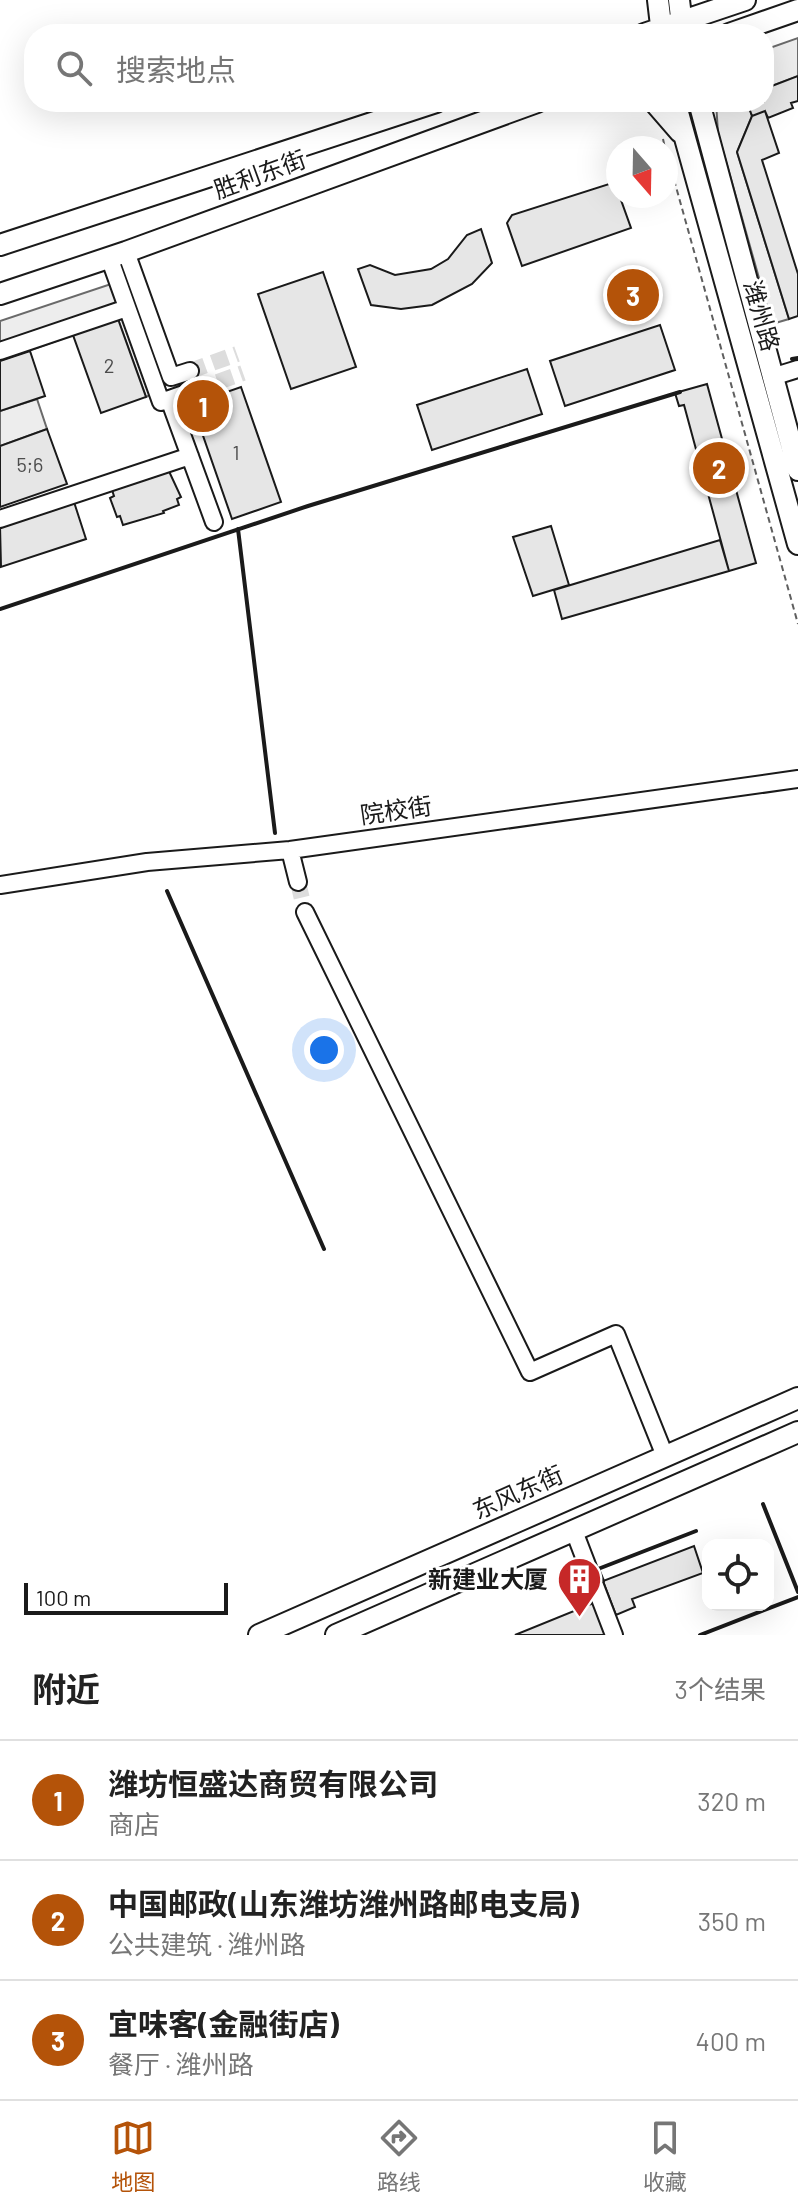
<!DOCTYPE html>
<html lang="zh">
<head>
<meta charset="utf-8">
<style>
  :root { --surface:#fff; --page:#f6f6f6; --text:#222; --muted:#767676; --line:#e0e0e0; --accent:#b45309 }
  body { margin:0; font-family:Barlow,"Noto Sans SC",sans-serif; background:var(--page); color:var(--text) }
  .controls { position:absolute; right:24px; bottom:24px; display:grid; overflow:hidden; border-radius:16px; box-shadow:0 8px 32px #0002 }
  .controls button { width:72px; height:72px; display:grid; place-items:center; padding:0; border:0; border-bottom:2px solid var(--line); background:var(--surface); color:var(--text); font:40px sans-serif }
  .compass { position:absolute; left:606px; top:136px; width:72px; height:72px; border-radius:50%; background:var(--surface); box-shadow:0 8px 32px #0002; rotate:160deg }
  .scale { position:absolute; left:24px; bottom:20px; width:204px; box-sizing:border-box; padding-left:8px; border:4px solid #1a1a1a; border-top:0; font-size:22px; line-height:28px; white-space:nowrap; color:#1a1a1a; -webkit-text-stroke:6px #fff; paint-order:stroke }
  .you { position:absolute; left:324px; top:1050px; width:28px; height:28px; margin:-20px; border:6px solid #fff; border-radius:50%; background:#1a73e8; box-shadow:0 0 0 12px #1a73e833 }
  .badge { display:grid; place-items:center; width:52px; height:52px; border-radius:50%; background:var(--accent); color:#fff; font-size:26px; font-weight:700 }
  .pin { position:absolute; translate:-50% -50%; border:4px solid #fff; box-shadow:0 2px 8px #0006 }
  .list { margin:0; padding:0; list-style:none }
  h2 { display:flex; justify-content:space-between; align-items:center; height:104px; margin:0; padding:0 32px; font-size:34px }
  h2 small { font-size:26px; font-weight:400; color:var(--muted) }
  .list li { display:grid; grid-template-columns:52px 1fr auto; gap:24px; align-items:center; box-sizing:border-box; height:120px; padding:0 32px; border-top:2px solid var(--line) }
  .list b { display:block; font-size:30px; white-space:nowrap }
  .list p { margin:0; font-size:26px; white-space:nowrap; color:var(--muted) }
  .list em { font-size:26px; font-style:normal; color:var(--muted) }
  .icon { flex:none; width:44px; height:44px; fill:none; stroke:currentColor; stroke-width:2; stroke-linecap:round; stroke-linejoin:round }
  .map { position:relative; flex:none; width:798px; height:1635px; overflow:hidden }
  .search { position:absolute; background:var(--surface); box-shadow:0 8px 32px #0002; left:24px; right:24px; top:24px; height:88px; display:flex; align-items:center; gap:20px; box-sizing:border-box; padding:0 28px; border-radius:32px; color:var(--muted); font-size:30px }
  .sheet { height:464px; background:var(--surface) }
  nav { display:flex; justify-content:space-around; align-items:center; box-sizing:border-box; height:112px; border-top:2px solid var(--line); background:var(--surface); font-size:22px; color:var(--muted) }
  nav a { display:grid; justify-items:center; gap:4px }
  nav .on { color:var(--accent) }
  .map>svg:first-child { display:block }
  .parking { fill:#ededed; stroke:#6a6a6a; stroke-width:2 }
  .building { fill:#e6e6e6; stroke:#1a1a1a; stroke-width:2 }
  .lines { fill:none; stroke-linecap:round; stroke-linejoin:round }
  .minor-tunnel { stroke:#ddd; stroke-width:16; stroke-dasharray:16 8; stroke-linecap:butt }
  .minor-casing { stroke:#1a1a1a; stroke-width:20 }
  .major-casing { stroke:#1a1a1a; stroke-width:24 }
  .path { stroke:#5f5f5f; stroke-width:2; stroke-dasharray:6 4; stroke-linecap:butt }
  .minor { stroke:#fff; stroke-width:16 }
  .major { stroke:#fff; stroke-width:20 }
  .wall { stroke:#1a1a1a; stroke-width:4 }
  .labels { text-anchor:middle; stroke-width:6; stroke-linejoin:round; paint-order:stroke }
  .number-label { font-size:20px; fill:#4d4d4d }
  .street-label { font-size:24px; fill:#1a1a1a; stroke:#fff }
  .poi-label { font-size:24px; font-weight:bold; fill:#1a1a1a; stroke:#fff; text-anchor:end }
</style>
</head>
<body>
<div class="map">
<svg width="798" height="1635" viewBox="0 0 798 1635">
  <rect width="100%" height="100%" fill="#fff"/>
  <path class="parking" d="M798,38v38l-34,13v-39z
    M716,102h31l5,14 -15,36 52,167 -17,5 -54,-191z
    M114,283l39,110 -7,4 -28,-78 -118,42v-40z
    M37,399l10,30 -47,17v-35z"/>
  <path class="building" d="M798,76v25l-7,2 2,5 -25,10 -3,-7 -13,5 -5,-14h17v-13z
    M765,111l14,42 -17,7 36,114v42l-9,3 -52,-167 15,-36z
    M609,184l8,5 14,39 -109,38 -15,-43 5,-8z
    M481,229l11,34 -20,21 -40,21 -31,4 -30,-4 -13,-36 12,-4 25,10 36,-6 17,-10 19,-24z
    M323,272l33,95 -65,22 -33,-95z
    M118,319l28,78 -45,16 -28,-78z
    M660,325l15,45 -110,36 -15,-45z
    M30,351l15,45 -45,15v-50z
    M527,369l15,45 -110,36 -15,-45z
    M707,384l49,179 -27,8 -45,-166 -5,1 -4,-13z
    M241,387l40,115 -49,17 -40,-115z
    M47,429l20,55 -67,23v-61z
    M167,467l14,30 -4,2 2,6 -16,6 1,2 -41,12 -3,-9 -3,1 -7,-19 4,-2 -3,-9z
    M74,502l12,37 -85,28 -1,-41z
    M551,526l18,59 -36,11 -20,-59z
    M720,540l9,31 -167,48 -8,-29z
    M694,1546l9,27 -71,26 3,8 -19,8 -13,-34z
    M596,1602l13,33h-94z"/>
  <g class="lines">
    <path class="minor-tunnel" d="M190,371l47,-17
      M195,390l48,-17
      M298,882l7,30"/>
    <defs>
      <path id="minor" d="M126,252l45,125 19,-6
        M109,257l52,145 34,-12
        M0,351l127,-43
        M772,377l26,-8
        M169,399l45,123
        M0,519l190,-63
        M290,850l8,32
        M0,885l147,-23 143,-12 508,-71
        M305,912l225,460 86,-38 49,122
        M574,1531l40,104"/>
      <path id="major" d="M658,0l4,34
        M679,0l4,34
        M644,34l101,-34
        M729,34l69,-24
        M654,102l26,30
        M675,102l123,442
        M699,102l99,368
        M0,245l436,-143
        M0,294l126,-42 411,-150
        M259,1635l539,-237
        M336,1635l462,-203"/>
    </defs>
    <use href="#minor" class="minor-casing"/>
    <use href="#major" class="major-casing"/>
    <path class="path" d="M663,139l2,9
      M666,151l132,473"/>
    <use href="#minor" class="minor"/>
    <use href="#major" class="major"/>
    <path class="wall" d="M792,359l6,-1
      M238,529l37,304
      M0,609l308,-103 372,-114
      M167,891l157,358
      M763,1504l35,88
      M603,1581l-5,-12 98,-38
      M700,1635l98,-38"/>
  </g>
  <defs>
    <symbol id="building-pin" viewBox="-11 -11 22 30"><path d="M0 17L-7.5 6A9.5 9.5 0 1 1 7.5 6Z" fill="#c62828" stroke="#fff"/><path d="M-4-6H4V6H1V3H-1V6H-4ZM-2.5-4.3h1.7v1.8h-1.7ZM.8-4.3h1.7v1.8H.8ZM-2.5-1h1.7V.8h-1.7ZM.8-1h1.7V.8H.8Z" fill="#fff"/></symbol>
  </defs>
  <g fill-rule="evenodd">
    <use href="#building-pin" x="554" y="1554" width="51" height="69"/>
  </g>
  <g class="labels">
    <g class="number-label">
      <text x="109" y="373">2</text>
      <text x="236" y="460">1</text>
      <text x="30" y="472">5;6</text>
    </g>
    <g class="street-label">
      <text transform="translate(260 175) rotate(-20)" y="8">胜利东街</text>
      <text transform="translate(761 316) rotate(74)" y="8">潍州路</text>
      <text transform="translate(396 811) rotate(-8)" y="8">院校街</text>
      <text transform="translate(518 1493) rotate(-24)" y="8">东风东街</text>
    </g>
    <g class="poi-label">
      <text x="548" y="1588">新建业大厦</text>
    </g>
  </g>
</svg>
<div class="controls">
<button><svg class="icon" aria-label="locate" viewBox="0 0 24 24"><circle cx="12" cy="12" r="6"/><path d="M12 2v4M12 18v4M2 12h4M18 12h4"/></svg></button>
</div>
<svg class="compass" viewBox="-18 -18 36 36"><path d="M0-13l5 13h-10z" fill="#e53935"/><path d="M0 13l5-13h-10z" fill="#767676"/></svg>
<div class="scale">100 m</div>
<div class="you"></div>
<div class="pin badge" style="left:203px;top:406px">1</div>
<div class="pin badge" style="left:719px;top:468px">2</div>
<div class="pin badge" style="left:633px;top:295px">3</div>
<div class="search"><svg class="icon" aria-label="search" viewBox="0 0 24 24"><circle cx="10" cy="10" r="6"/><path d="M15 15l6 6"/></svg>搜索地点</div>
</div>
<section class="sheet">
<h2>附近<small>3个结果</small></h2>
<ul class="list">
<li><span class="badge">1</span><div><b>潍坊恒盛达商贸有限公司</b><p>商店</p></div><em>320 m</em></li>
<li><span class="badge">2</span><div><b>中国邮政(山东潍坊潍州路邮电支局)</b><p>公共建筑 · 潍州路</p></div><em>350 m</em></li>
<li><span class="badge">3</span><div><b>宜味客(金融街店)</b><p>餐厅 · 潍州路</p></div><em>400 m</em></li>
</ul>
</section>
<nav>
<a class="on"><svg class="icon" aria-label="map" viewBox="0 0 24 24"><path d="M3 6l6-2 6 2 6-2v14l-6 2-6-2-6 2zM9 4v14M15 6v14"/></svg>地图</a>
<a><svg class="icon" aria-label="directions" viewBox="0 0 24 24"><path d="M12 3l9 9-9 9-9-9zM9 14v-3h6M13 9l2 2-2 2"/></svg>路线</a>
<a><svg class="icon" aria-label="saved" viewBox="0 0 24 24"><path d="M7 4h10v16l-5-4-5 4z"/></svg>收藏</a>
</nav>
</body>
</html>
